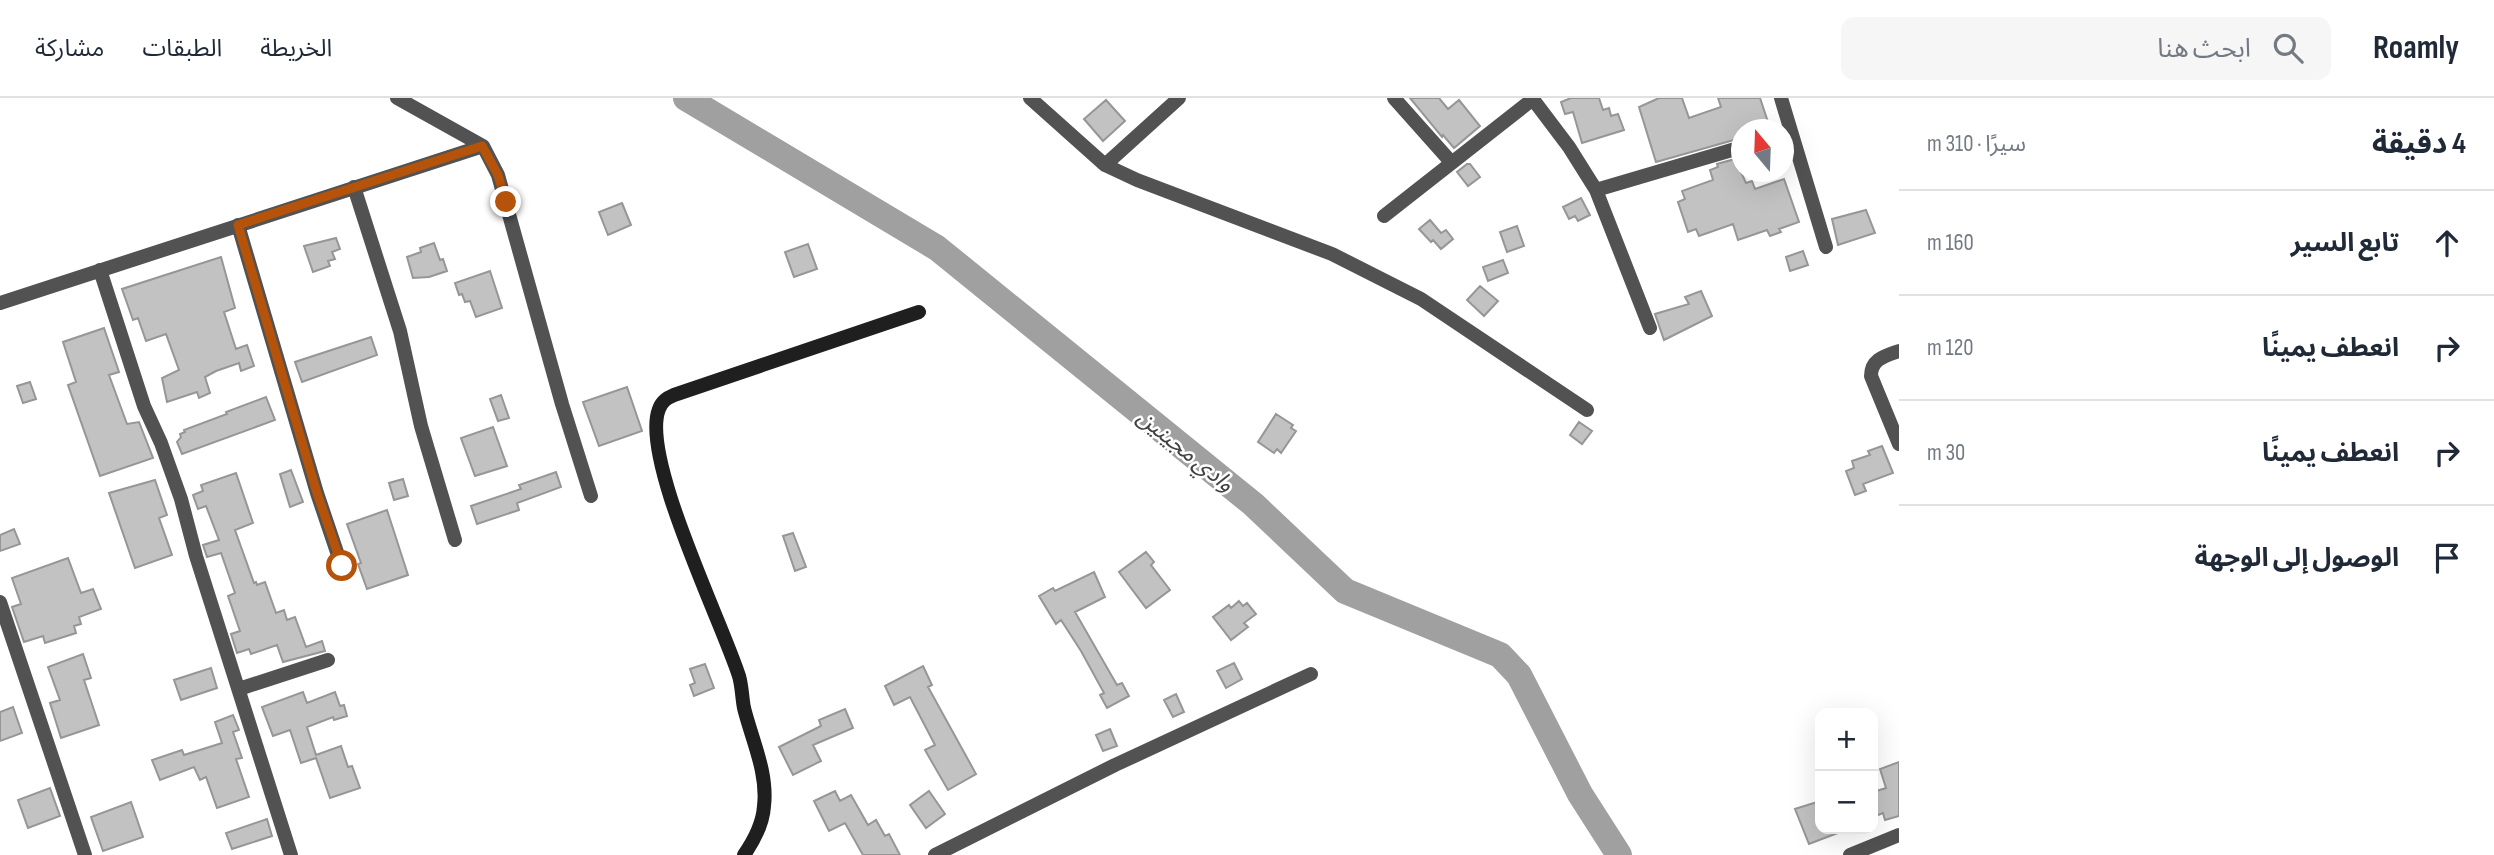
<!DOCTYPE html>
<html lang="ar">
<head>
<meta charset="utf-8">
<style>
  :root { --surface:#fff; --page:#f6f6f7; --text:#1f2937; --muted:#747a83; --line:#e0e1e3 }
  body { margin:0; font-family:"Sofia Sans Condensed","Noto Sans Arabic",sans-serif; background:var(--page); color:var(--text); direction:rtl }
  .controls { position:absolute; right:21px; bottom:21px; display:grid; overflow:hidden; border-radius:14px; box-shadow:0 7px 28px #0002 }
  .controls button { width:63px; height:63px; display:grid; place-items:center; padding:0; border:0; border-bottom:2px solid var(--line); background:var(--surface); color:var(--text); font:35px sans-serif }
  .compass { position:absolute; left:1731px; top:21px; width:63px; height:63px; border-radius:50%; background:var(--surface); box-shadow:0 7px 28px #0002; rotate:341deg }
  .stop { position:absolute; width:21px; height:21px; margin:-16px; border:5px solid #b45309; border-radius:50%; background:#fff }
  .stop.end { background:#b45309; border-color:#fff; box-shadow:0 2px 7px #0008 }
  .list { margin:0; padding:0; list-style:none }
  h2 { display:flex; justify-content:space-between; align-items:center; height:91px; margin:0; padding:0 28px; font-size:30px }
  h2 small { font-size:23px; font-weight:400; color:var(--muted) }
  .list li { display:grid; grid-template-columns:46px 1fr auto; gap:21px; align-items:center; box-sizing:border-box; height:105px; padding:0 28px; border-top:2px solid var(--line) }
  .list b { display:block; font-size:26px; white-space:nowrap }
  .list em { font-size:23px; font-style:normal; color:var(--muted) }
  .icon { flex:none; width:38px; height:38px; fill:none; stroke:currentColor; stroke-width:2; stroke-linecap:round; stroke-linejoin:round }
  .map { position:relative; flex:none; width:1899px; height:757px; overflow:hidden; direction:ltr }
  header { display:flex; align-items:center; gap:42px; box-sizing:border-box; height:98px; padding:0 35px; background:var(--surface); border-bottom:2px solid var(--line) }
  header strong { font-size:33px }
  nav { display:flex; gap:38px; margin-inline-start:auto; font-size:24px }
  .search { width:490px; height:63px; background:var(--page); display:flex; align-items:center; gap:18px; box-sizing:border-box; padding:0 24px; border-radius:14px; color:var(--muted); font-size:26px }
  main { display:flex }
  aside { flex:1; background:var(--surface) }
  .map>svg:first-child { display:block }
  .lines { fill:none; stroke-linecap:round; stroke-linejoin:round }
  .river { stroke:#a0a0a0; stroke-width:26 }
  .building { fill:#c2c2c2; stroke:#969696; stroke-width:2 }
  .street { stroke:#525252; stroke-width:14 }
  .secondary { stroke:#1f1f1f; stroke-width:14 }
  .route { stroke:#b45309; stroke-width:9 }
  .labels { text-anchor:middle; stroke-width:5; stroke-linejoin:round; paint-order:stroke }
  .water-label { font-size:23px; font-style:italic; fill:#414141; stroke:#fff }
</style>
</head>
<body>
<header>
<strong>Roamly</strong>
<div class="search"><svg class="icon" aria-label="search" viewBox="0 0 24 24"><circle cx="10" cy="10" r="6"/><path d="M15 15l6 6"/></svg>ابحث هنا</div>
<nav><a>الخريطة</a><a>الطبقات</a><a>مشاركة</a></nav>
</header>
<main>
<aside>
<h2>4 دقيقة<small>سيرًا · 310 m</small></h2>
<ul class="list">
<li><svg class="icon" aria-label="ahead" viewBox="0 0 24 24"><path d="M12 20V5M6 11l6-6 6 6"/></svg><div><b>تابع السير</b></div><em>160 m</em></li>
<li><svg class="icon" aria-label="right" viewBox="0 0 24 24"><path d="M7 20v-9h11M14 6l5 5-5 5"/></svg><div><b>انعطف يمينًا</b></div><em>120 m</em></li>
<li><svg class="icon" aria-label="right" viewBox="0 0 24 24"><path d="M7 20v-9h11M14 6l5 5-5 5"/></svg><div><b>انعطف يمينًا</b></div><em>30 m</em></li>
<li><svg class="icon" aria-label="arrive" viewBox="0 0 24 24"><path d="M6 21V4h12l-3 4 3 4H6"/></svg><div><b>الوصول إلى الوجهة</b></div></li>
</ul>
</aside>
<div class="map">
<svg width="1899" height="757" viewBox="0 0 1899 757">
  <rect width="100%" height="100%" fill="#fff"/>
  <g class="lines">
    <path class="river" d="M686,0l251,150 316,256 92,87 155,64 19,20 61,119 39,61"/>
  </g>
  <path class="building" d="M1410,0h29l9,11 11,-9 21,26 -26,22 -11,-13 -1,2z
    M1571,0h28l4,12 6,-2 2,8 7,-2 6,16 -42,13 -9,-31 -8,2 -4,-12z
    M1659,0h23l7,20 32,-11 -3,-9h42l9,27 -13,5h-15v8l-85,24 -17,-55z
    M1106,2l19,21 -22,20 -19,-22z
    M1735,61l11,24 6,-2 3,8 29,-10 15,43 -20,7 2,3 -11,4 -3,-6 -29,10 -5,-16 -34,12 -3,-7 -8,3 -10,-30 7,-3 -3,-8 31,-11 -3,-10 8,-3 -1,-3z
    M1467,66h3l10,13 -12,9 -11,-14z
    M1581,100l9,17 -12,6 -3,-5 -6,3 -6,-12z
    M622,105l9,22 -23,10 -9,-23z
    M1866,112l9,23 -37,12 -6,-26z
    M1430,122l11,13 5,-3 7,9 -12,10 -8,-9 -2,2 -12,-13z
    M1517,128l7,20 -17,6 -7,-20z
    M336,140l4,11 -8,3 3,7 -7,2 2,5 -17,6 -9,-26z
    M434,145l6,17 3,-1 4,12 -18,6 -16,1 -6,-21 14,-5 -1,-4z
    M808,146l9,25 -23,8 -9,-25z
    M1803,153l5,14 -18,6 -4,-14z
    M221,159l14,51 -11,4 12,37 11,-4 7,21 -13,5 -2,-8 -23,8 -11,6 5,16 -11,5 -2,-6 -30,10 -5,-24 17,-8 -13,-36 -20,7 -8,-23 -5,2 -11,-31z
    M1503,162l5,13 -20,8 -5,-14z
    M490,173l12,37 -26,9 -6,-16 -5,1 -3,-8 -3,1 -4,-12z
    M1480,188l18,15 -14,15 -17,-16z
    M1701,193l11,25 -48,24 -9,-26 34,-10 -4,-7z
    M104,230l15,44 -10,3 18,49 12,-2 14,36 -53,18 -32,-91 8,-3 -13,-40z
    M371,239l6,18 -75,27 -7,-20z
    M30,284l6,17 -13,4 -6,-17z
    M627,289l15,44 -43,15 -16,-44z
    M501,297l8,23 -11,3 -8,-22z
    M266,299l9,23 -93,34 -5,-12 4,-5 -1,-3 5,-2 -1,-2 43,-16 -1,-2z
    M1276,316l17,11 -2,3 5,3 -15,22 -4,-4 -3,4 -16,-11z
    M1579,324l13,9 -10,13 -12,-9z
    M493,329l14,39 -32,10 -14,-38z
    M1882,348l11,27 -30,11 3,7 -11,4 -9,-24 8,-3 -2,-7 18,-6 -2,-4z
    M291,372l12,32 -13,5 -10,-33z
    M556,374l5,15 -44,16 2,7 -42,14 -6,-18 50,-17 -2,-4z
    M236,375l17,50 -18,7 19,53 2,-1 1,3 8,-3 11,31 8,-3 3,10 8,-3 11,30 16,-6 3,10 -42,11 -6,-17 -26,9 -2,-5 -12,4 -6,-19 9,-3 -12,-35 7,-3 -14,-40 -14,4 -4,-12 16,-5 -13,-34 -8,3 -5,-14 10,-4 -2,-6z
    M403,381l5,17 -14,4 -5,-17z
    M155,382l12,35 -8,3 13,37 -37,13 -26,-75z
    M387,412l21,65 -41,14 -9,-25 3,-1 -14,-39z
    M14,431l6,15 -20,7v-16z
    M793,435l13,34 -11,4 -12,-35z
    M1146,454l8,10 -3,3 19,25 -24,18 -27,-36z
    M68,460l13,35 12,-4 8,20 -22,8 2,7 -7,2 2,7 -31,10 -2,-7 -19,6 -12,-35 9,-3 -9,-26z
    M1094,474l11,25 -30,15 42,73 5,-2 7,13 -22,12 -7,-13 4,-2 -23,-42 -20,-31 -5,4 -17,-28 14,-8 2,3z
    M1239,503l4,5 4,-3 9,11 -12,9 4,4 -17,13 -18,-23 16,-12 2,3z
    M83,556l8,24 -7,2 15,45 -38,13 -11,-35 10,-3 -12,-33z
    M1234,565l8,16 -16,9 -9,-17z
    M705,566l9,24 -20,8 -4,-11 5,-2 -5,-14z
    M923,568l9,19 -4,2 48,87 -28,16 -23,-40 10,-5 -25,-48 -16,8 -9,-19z
    M211,570l6,20 -36,12 -7,-20z
    M303,594l4,11 28,-11 5,14 4,-1 3,11 -13,4 -1,-3 -26,10 9,28 25,-9 7,21 4,-1 8,22 -30,10 -14,-40 -15,5 -11,-33 -17,6 -11,-29z
    M1176,596l8,18 -11,5 -9,-17z
    M13,609l9,26 -22,8v-29z
    M845,611l8,19 -40,17 8,16 -28,14 -14,-28 42,-21 -2,-6z
    M233,617l6,15 -6,2 9,26 -6,1 13,38 -32,11 -11,-31 -6,3 -6,-13 -34,13 -8,-20 30,-10 2,5 38,-12 -7,-21z
    M1110,631l7,17 -14,5 -7,-16z
    M1899,664v54l-14,4 -2,-7 -10,4v-25l13,-4 -6,-19z
    M50,690l10,28 -32,12 -10,-28z
    M835,693l5,10 11,-6 17,30 8,-5 9,16 4,-2 11,21h-37l-18,-32 -16,8 -15,-30z
    M929,693l16,23 -19,14 -16,-23z
    M1820,703v28h23v2l-34,13 -14,-35z
    M131,704l12,35 -40,14 -12,-34z
    M267,721l5,17 -40,13 -6,-16z"/>
  <g class="lines">
    <path class="street" d="M397,0l86,48 15,29 64,229 29,92
      M1030,0l75,67 32,15 195,74 89,45 166,111
      M1394,0l57,64
      M1532,0l37,49 27,43 54,138
      M1781,0l45,149
      M1105,67l74,-67
      M354,89l46,144 21,95 34,114
      M1596,92l146,-43
      M1384,118l149,-117
      M238,127l79,268 25,74
      M100,172l44,136 17,37 20,56 15,57 95,299
      M0,205l483,-157
      M1899,253c-14,5 -28,8 -28,25l28,68
      M0,504l85,253
      M239,591l89,-29
      M935,757l180,-90 196,-91
      M1850,757l49,-20"/>
    <path class="secondary" d="M744,757c9,-13 19,-32 20,-49 4,-33 -12,-66 -20,-98 -2,-10 -2,-22 -5,-32 -17,-54 -99,-219 -80,-267 3,-8 8,-11 15,-14l245,-83"/>
  </g>
  <g class="lines">
    <path class="route" d="M342,468l-25,-73 -79,-268 244,-79 16,29 8,27"/>
  </g>
  <g class="labels">
    <g class="water-label">
      <text transform="translate(1186 352) rotate(39)" y="8">وادي مجينين</text>
    </g>
  </g>
</svg>
<div class="controls">
<button>+</button>
<button>−</button>
</div>
<svg class="compass" viewBox="-18 -18 36 36"><path d="M0-13l5 13h-10z" fill="#e53935"/><path d="M0 13l5-13h-10z" fill="#747a83"/></svg>
<div class="stop" style="left:342px;top:468px"></div>
<div class="stop end" style="left:506px;top:104px"></div>
</div>
</main>
</body>
</html>
